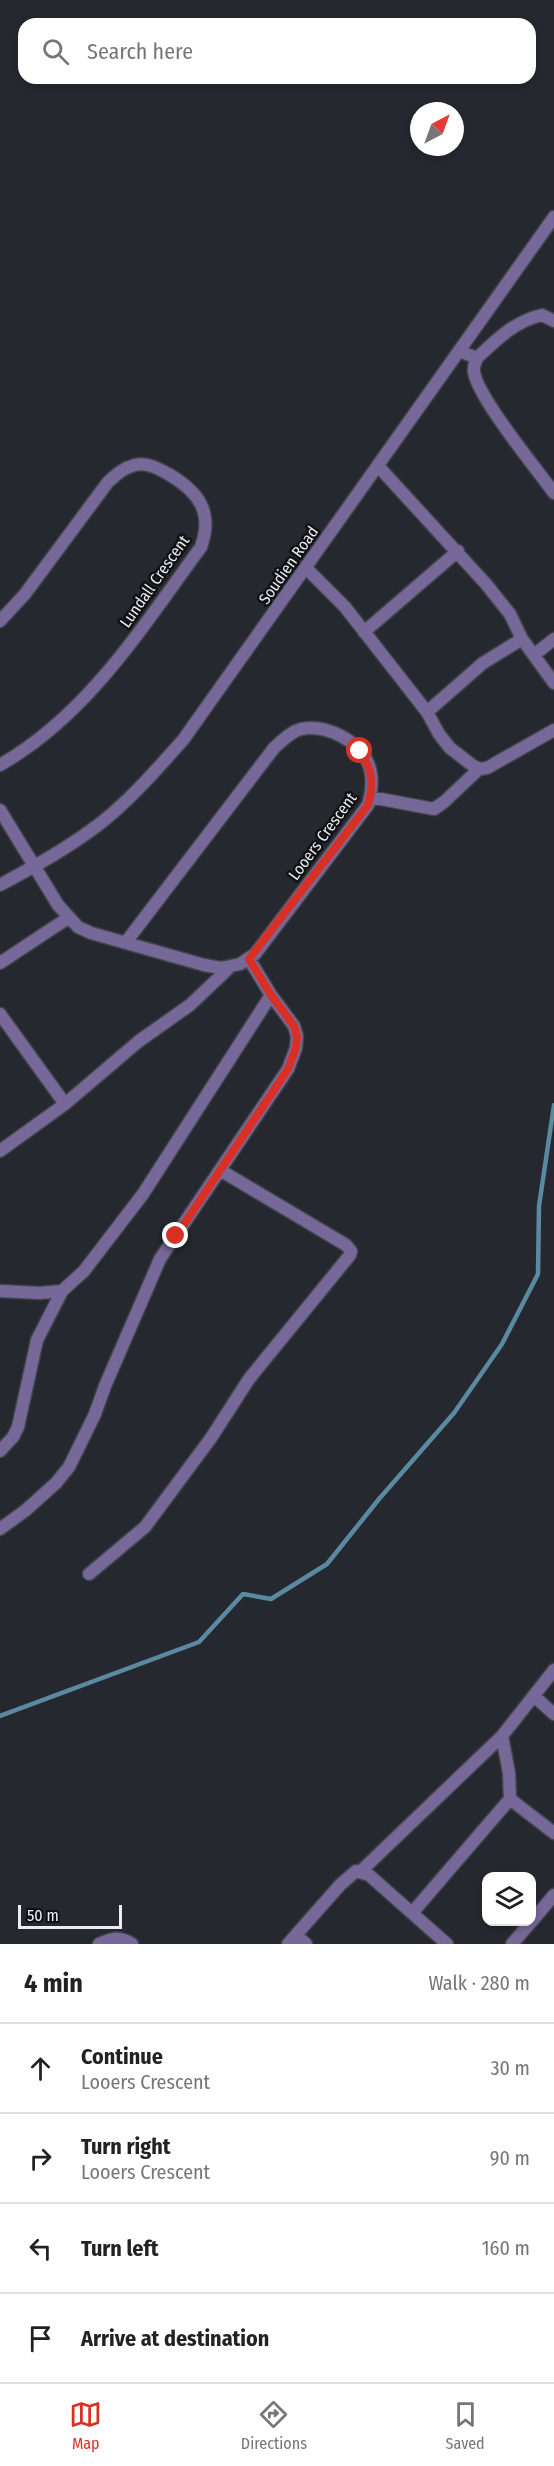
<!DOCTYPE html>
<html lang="en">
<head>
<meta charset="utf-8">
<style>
  :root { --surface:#fff; --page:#f6f6f6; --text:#222; --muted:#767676; --line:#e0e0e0; --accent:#d93025 }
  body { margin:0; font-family:"Fira Sans Condensed",sans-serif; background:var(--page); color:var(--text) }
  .controls { position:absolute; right:18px; bottom:18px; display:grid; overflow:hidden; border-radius:12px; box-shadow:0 3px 9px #0003 }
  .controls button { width:54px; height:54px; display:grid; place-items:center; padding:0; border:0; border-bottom:2px solid var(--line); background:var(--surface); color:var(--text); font:30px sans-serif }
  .compass { position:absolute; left:410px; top:102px; width:54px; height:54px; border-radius:50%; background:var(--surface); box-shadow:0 3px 9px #0003; rotate:41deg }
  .scale { position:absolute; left:18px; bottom:15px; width:104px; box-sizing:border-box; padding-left:6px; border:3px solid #ecedf2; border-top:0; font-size:16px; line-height:21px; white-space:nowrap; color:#ecedf2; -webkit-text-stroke:4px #101114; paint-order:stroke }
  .stop { position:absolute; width:18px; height:18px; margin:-14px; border:4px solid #d93025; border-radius:50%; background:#fff }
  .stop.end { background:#d93025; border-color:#fff; box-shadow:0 2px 6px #0008 }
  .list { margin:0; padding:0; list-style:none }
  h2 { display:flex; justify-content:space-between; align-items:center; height:78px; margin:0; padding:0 24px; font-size:26px }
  h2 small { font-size:20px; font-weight:400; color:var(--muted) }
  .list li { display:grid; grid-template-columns:39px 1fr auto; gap:18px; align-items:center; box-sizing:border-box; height:90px; padding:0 24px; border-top:2px solid var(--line) }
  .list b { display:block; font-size:22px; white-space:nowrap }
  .list p { margin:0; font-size:20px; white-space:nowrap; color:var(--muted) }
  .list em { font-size:20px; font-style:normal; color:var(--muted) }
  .icon { flex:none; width:33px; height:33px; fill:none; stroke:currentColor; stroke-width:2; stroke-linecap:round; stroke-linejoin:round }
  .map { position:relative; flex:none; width:554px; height:1944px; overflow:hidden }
  .search { position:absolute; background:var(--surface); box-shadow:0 3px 9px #0003; left:18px; right:18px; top:18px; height:66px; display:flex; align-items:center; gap:15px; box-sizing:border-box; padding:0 21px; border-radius:18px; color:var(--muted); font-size:22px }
  .sheet { height:438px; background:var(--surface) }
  nav { display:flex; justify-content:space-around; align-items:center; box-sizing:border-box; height:84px; border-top:2px solid var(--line); background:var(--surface); font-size:16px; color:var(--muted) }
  nav a { display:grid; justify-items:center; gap:3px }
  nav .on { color:var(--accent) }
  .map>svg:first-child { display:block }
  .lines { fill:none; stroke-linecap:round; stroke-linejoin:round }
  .stream { stroke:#5a8aa2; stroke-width:4.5 }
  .minor-casing { stroke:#42444b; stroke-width:15 }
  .tertiary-casing { stroke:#42444b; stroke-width:15 }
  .minor { stroke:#766898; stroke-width:12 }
  .tertiary { stroke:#766898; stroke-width:12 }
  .route { stroke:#d93025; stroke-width:8 }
  .labels { text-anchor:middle; stroke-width:5; stroke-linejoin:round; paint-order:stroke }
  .street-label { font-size:16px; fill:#ecedf2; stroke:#101114 }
</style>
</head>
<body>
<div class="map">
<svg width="554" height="1944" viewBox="0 0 554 1944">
  <rect width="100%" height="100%" fill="#262830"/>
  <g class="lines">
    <path class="stream" d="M0,1716l199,-74 44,-48 28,5 56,-35 52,-65 75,-86 48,-69 36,-70 1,-68 15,-101"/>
    <defs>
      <path id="minor" d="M459,351l18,7c19,-18 38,-37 65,-43l12,6
        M477,358c-2,5 -4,9 -3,14 4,26 62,96 80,121
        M378,466l108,118 24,30 12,25 32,44
        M306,568l39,39 82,105 12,22 11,14 22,17 7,4 8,-1 67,-38
        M0,621l25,-27 83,-112c9,-8 15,-14 27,-17 13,-3 24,4 35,10 30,18 43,38 31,72 -59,80 -113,168 -201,218
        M364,632l94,-81
        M534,655l20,-16
        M427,712l56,-49 39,-24
        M370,797l64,12 10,-7 35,-33
        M0,810l58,95 20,22 13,6 113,32 17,3 19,-4 15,-10 113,-149c4,-14 6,-28 0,-42 -10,-23 -42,-39 -67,-34 -11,3 -19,12 -27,19l-148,194
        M0,963l68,-45
        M0,1014l65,90
        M0,1151l65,-47 74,-63 51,-36 39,-37
        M0,1291l40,2 22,-2 22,-20 59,-77 128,-199
        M0,1451l13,-14 5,-10 19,-87 25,-49
        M0,1529l26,-19 30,-27 13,-16 26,-53 10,-28 55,-127 128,-190 8,-21 1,-12 -3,-10 -23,-31 -22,-36
        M89,1574l56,-47 66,-89 38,-59 101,-124 1,-4 -5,-6 -126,-75
        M534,1696l20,18
        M510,1799l44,34
        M361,1871l141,-135 52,-66
        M412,1913l98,-114 -1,-26 -7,-37
        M532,1921l22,-26
        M296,1935l10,9
        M99,1944c13,-6 21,-8 33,0
        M288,1944l52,-59 16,-14 13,4 78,69
        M512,1944l19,-22"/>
      <path id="tertiary" d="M0,885c35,-19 70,-38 102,-63 30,-24 55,-53 81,-82l371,-523"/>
    </defs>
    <use href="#minor" class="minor-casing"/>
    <use href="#tertiary" class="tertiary-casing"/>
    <use href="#minor" class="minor"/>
    <use href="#tertiary" class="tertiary"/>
  </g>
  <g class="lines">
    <path class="route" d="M176,1236l112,-167 8,-21 1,-12 -3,-10 -23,-31 -22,-36 119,-154c6,-21 4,-36 -8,-54"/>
  </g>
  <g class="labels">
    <g class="street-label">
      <text transform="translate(288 565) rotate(-55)" y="6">Soudien Road</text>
      <text transform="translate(154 581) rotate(-55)" y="6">Lundall Crescent</text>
      <text transform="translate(322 836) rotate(-54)" y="6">Looers Crescent</text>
    </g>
  </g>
</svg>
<div class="controls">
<button><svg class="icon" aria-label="layers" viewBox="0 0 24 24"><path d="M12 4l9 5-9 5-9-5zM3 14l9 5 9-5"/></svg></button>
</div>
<svg class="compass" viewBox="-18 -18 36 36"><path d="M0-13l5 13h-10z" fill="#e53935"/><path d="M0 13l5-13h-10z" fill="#767676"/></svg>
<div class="scale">50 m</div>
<div class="stop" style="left:360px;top:751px"></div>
<div class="stop end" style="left:176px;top:1236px"></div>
<div class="search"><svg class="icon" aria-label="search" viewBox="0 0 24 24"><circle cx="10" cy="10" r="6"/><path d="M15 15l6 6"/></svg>Search here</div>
</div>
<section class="sheet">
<h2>4 min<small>Walk · 280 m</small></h2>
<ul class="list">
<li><svg class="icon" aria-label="ahead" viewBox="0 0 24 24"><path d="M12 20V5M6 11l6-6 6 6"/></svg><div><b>Continue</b><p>Looers Crescent</p></div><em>30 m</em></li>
<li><svg class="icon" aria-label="right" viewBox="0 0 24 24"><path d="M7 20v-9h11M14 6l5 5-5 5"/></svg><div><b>Turn right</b><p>Looers Crescent</p></div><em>90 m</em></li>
<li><svg class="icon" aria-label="left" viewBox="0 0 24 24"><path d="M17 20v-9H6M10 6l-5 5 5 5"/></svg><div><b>Turn left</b></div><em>160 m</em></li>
<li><svg class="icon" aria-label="arrive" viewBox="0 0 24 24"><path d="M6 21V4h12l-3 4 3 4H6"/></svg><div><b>Arrive at destination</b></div></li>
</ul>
</section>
<nav>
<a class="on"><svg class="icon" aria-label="map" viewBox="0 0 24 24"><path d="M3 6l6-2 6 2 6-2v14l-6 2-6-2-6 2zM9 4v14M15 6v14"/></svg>Map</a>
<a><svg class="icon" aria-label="directions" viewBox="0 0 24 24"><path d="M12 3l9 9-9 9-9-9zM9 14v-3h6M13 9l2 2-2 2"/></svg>Directions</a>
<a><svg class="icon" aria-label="saved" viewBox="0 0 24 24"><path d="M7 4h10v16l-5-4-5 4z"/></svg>Saved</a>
</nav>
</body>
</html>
